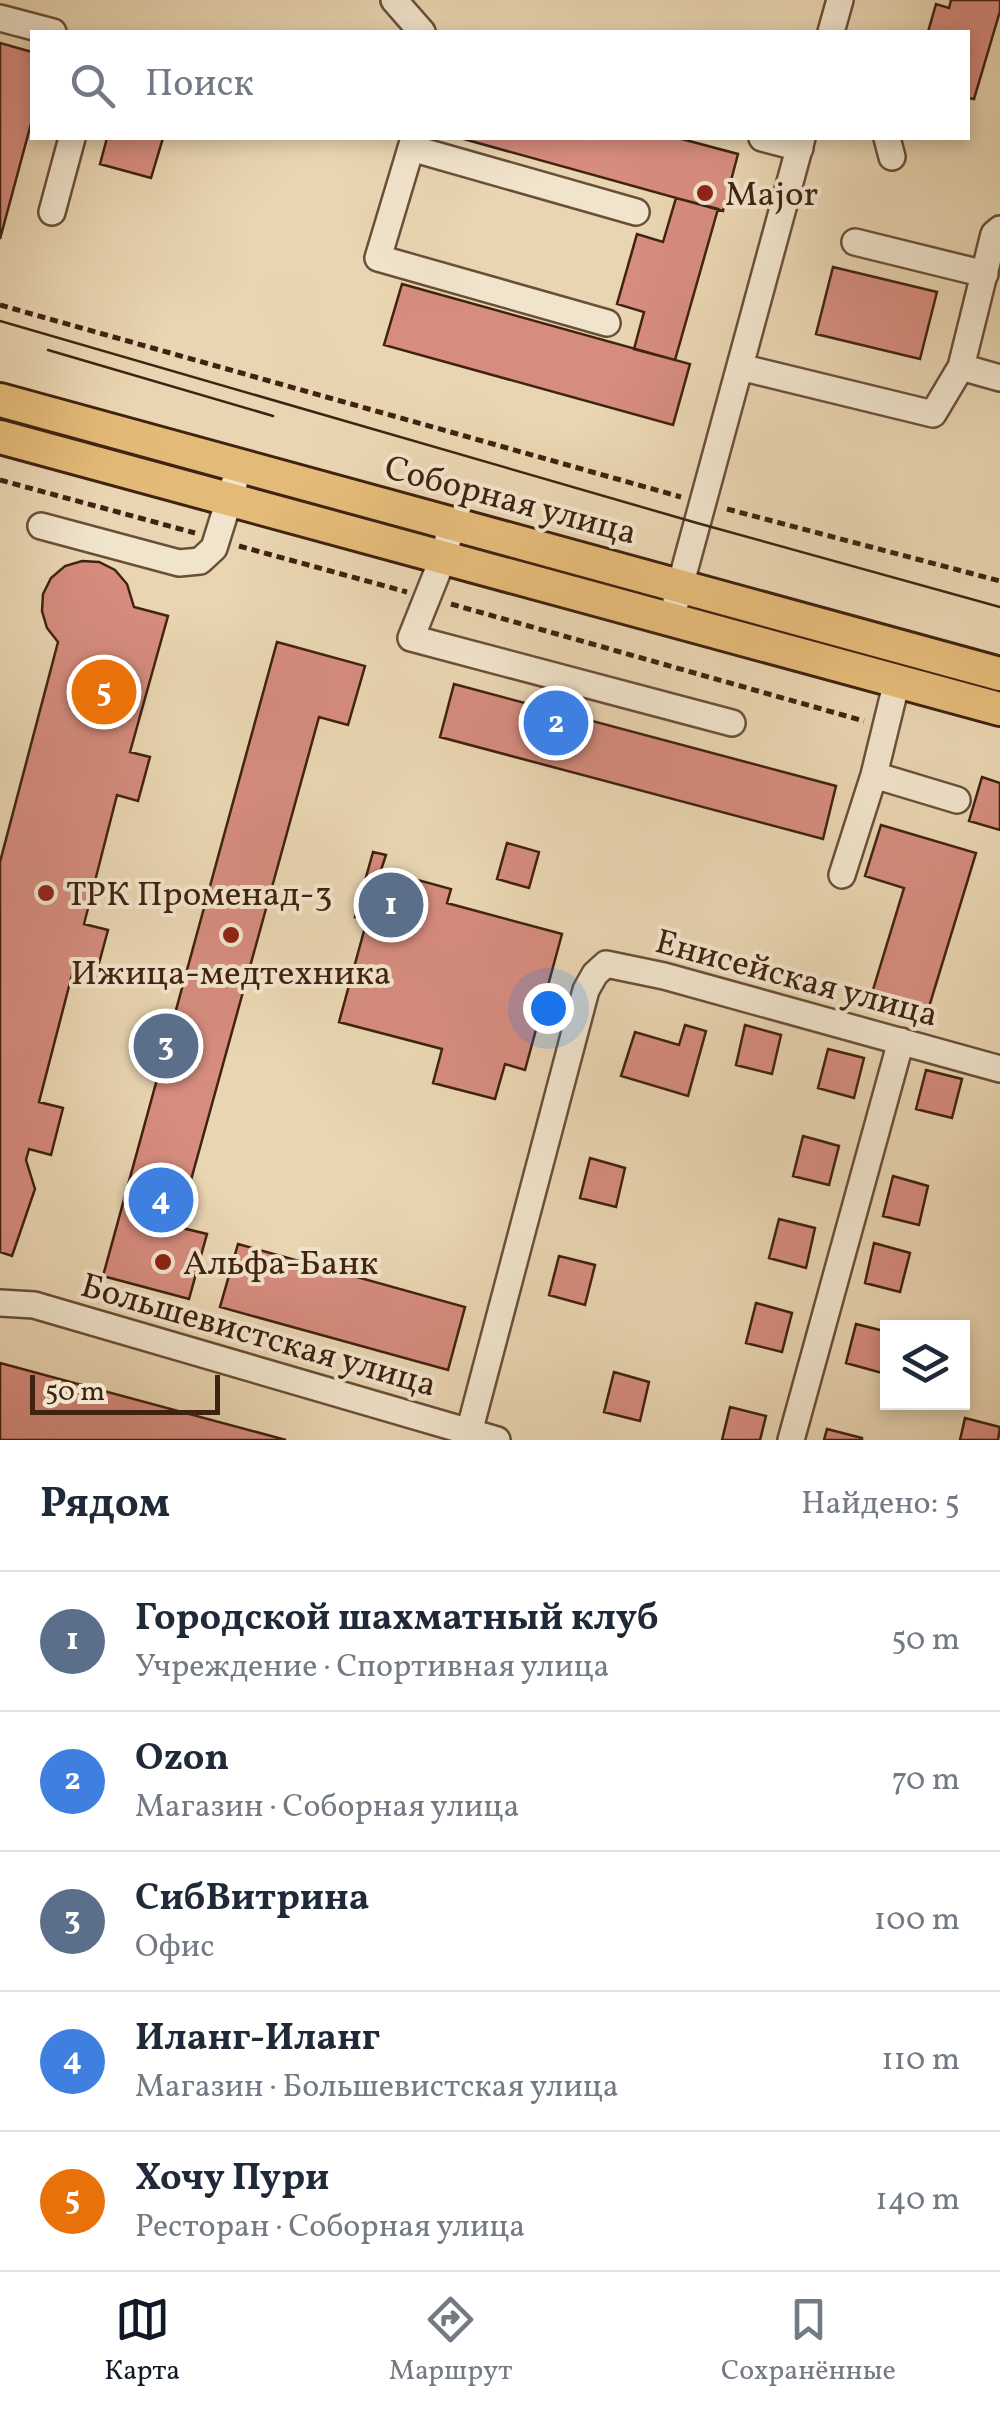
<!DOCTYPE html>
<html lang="ru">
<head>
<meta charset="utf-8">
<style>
  :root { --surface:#fff; --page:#f2f2f3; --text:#1f2937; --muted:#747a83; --line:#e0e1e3; --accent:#111827 }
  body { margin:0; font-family:Vollkorn,serif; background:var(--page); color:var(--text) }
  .controls { position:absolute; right:30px; bottom:30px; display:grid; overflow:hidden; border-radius:0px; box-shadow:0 5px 15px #0003 }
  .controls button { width:90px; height:90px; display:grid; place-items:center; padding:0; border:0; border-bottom:2px solid var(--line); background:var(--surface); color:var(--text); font:50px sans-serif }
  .scale { position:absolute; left:30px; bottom:25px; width:190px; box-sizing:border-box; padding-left:10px; border:5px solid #402210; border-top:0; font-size:28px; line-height:35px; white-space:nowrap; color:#402210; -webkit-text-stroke:8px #f1e4cc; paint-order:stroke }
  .you { position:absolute; left:548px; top:1008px; width:35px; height:35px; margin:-25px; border:8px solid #fff; border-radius:50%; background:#1a73e8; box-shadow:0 0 0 15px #1a73e833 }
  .badge { display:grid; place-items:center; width:65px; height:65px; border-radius:50%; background:var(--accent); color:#fff; font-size:32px; font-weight:700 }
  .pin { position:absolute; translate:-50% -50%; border:5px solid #fff; box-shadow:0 2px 10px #0006 }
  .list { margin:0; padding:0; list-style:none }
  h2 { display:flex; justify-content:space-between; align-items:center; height:130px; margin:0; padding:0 40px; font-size:42px }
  h2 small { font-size:32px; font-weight:400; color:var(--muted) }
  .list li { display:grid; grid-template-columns:65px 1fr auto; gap:30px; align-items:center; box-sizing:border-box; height:140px; padding:0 40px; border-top:2px solid var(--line) }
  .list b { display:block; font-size:38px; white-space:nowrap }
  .list p { margin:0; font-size:32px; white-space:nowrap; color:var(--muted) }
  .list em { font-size:32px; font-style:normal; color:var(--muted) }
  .icon { flex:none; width:55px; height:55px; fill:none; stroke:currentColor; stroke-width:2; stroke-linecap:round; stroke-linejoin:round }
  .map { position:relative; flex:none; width:1000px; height:1440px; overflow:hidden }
  .search { position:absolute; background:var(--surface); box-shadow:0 5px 15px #0003; left:30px; right:30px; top:30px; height:110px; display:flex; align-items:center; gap:25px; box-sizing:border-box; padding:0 35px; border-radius:0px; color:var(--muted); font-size:38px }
  .sheet { height:830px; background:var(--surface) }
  nav { display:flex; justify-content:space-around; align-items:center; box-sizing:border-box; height:140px; border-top:2px solid var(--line); background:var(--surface); font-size:28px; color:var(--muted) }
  nav a { display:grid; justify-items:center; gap:5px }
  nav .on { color:var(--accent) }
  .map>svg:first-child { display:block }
  .building { fill:#d68c7e; stroke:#402210; stroke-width:2.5 }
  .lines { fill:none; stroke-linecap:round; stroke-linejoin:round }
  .minor-casing { stroke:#6a4f38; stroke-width:30 }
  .major-casing { stroke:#402210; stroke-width:38 }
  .path { stroke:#402210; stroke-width:5; stroke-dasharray:8 5; stroke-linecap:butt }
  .minor { stroke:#f1e4cc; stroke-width:25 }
  .major { stroke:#e4ba78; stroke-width:32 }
  .tram { stroke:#402210; stroke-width:2.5 }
  .poi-dot { fill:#8f2418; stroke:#f1e4cc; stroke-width:4 }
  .labels { text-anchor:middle; stroke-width:8; stroke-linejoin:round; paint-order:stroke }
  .poi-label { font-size:35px; fill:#402210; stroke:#f1e4cc; text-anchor:start }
  .street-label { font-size:35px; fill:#402210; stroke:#f1e4cc }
</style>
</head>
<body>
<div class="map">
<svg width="1000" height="1440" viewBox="0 0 1000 1440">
  <rect width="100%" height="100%" fill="#e9d5b1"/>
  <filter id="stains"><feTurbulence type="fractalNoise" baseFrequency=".002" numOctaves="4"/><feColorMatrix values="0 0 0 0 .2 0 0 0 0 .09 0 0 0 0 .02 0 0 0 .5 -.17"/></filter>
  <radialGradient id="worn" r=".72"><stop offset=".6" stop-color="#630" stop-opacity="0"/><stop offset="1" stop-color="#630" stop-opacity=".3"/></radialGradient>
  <path class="building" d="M951,0h49v11l-26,88 -6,-1v-66h-40l8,-28 13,4z
    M0,43l32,9v68l-32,119z
    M107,138h56l-12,40 -51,-14z
    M460,138h218l60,16 -15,57z
    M676,198l42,11 -43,151 -41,-11 10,-37 -27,-8 20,-70 26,8z
    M833,267l104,25 -17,67 -104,-25z
    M402,284l288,80 -17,61 -289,-80z
    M82,561l17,1 16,8 12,14 7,23 34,9 -38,136 20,5 -12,44 -21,-6 -33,129 24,6 -13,48 -22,-7 -34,131 24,6 -12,47 -22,-6 -3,11 9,29 -23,67 -12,-4v-390l58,-220 -11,-14 -5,-17 1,-17 8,-16 14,-12z
    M277,642l88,24 -17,59 -29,-8 -141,510 29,7 -18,65 -86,-23z
    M454,684l382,102 -13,53 -383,-102z
    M982,777l18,6v47l-31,-9z
    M881,825l95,28 -51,167 -56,-17 35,-115 -39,-12z
    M507,843l32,9 -10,36 -32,-9z
    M373,852l13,3 -5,15 70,19 -4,14 115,31 -37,136 -20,-6 -10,35 -62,-16 9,-34 -103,-27 28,-102 -12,-3z
    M685,1025l21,6 -18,65 -67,-20 14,-44 44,13z
    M745,1025l36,10 -9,39 -36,-9z
    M828,1049l36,9 -10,40 -36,-10z
    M926,1070l36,9 -10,39 -36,-9z
    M803,1136l36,10 -10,39 -36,-9z
    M590,1158l35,10 -9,39 -36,-9z
    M893,1176l35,10 -9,39 -36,-9z
    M779,1219l36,9 -9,40 -37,-10z
    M874,1243l36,10 -10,39 -35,-9z
    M238,1244l227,63 -17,63 -228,-63z
    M559,1256l36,9 -10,40 -36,-10z
    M756,1303l36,10 -10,39 -36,-9z
    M856,1324l32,8 -6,41 -36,-10z
    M0,1363l286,77h-286z
    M614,1372l35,10 -9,39 -36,-9z
    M730,1407l36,9 -6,24h-38z
    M965,1418l35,9 -2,13h-38z
    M827,1429l35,9v2h-38z"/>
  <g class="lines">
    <defs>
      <path id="minor" d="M394,0l28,32
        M0,18l53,14
        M831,32l9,-32
        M414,138l-3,10 225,64
        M762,138l38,10
        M887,138l5,19
        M411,148l-33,110 229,65
        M52,212l20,-74
        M855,242l130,32
        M740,367l193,47 28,-47 33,-133 6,-5
        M961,367l39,11
        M452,524l-9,34 -32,80 321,85
        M41,526l138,37 21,-2 14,-13 20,-64
        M676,601l126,-463
        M874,775l83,25
        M842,875l32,-100 23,-94
        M0,1303l34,2 463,135
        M467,1440l119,-450 9,-16 11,-10 58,12 336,93
        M791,1440l110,-399"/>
      <path id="major" d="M0,400l1000,274
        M0,437l1000,272"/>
    </defs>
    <use href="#minor" class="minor-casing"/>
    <use href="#major" class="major-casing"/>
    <path class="path" d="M0,305l681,192
      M0,480l195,53
      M727,509l273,72
      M239,546l168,46
      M451,604l413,117"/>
    <use href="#minor" class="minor"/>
    <use href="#major" class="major"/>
    <path class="tram" d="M0,321l697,202 303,84
      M48,350l225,66"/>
  </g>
  <g class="poi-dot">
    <circle cx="705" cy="193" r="10"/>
    <circle cx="46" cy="893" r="10"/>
    <circle cx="231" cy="935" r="10"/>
    <circle cx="163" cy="1262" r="10"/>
  </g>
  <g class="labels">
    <g class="poi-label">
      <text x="725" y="205">Major</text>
      <text x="66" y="905">ТРК Променад-3</text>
      <text x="231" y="984" text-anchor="middle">Ижица-медтехника</text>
      <text x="183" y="1274">Альфа-Банк</text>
    </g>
    <g class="street-label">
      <text transform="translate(511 499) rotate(15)" y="12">Соборная улица</text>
      <text transform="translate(797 977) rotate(15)" y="12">Енисейская улица</text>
      <text transform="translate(259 1334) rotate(16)" y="12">Большевистская улица</text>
    </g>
  </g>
  <rect width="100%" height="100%" filter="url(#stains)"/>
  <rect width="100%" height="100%" fill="url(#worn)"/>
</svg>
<div class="controls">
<button><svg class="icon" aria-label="layers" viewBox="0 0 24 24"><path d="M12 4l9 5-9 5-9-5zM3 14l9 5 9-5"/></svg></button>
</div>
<div class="scale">50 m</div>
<div class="you"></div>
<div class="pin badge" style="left:391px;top:905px;background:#5c6f8a">1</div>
<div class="pin badge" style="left:556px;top:723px;background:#3f7fe0">2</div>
<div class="pin badge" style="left:166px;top:1046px;background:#5c6f8a">3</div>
<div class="pin badge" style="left:161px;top:1200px;background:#3f7fe0">4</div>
<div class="pin badge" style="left:104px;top:692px;background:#e8710a">5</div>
<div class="search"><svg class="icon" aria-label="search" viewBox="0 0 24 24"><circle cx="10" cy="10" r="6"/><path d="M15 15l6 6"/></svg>Поиск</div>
</div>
<section class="sheet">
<h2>Рядом<small>Найдено: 5</small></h2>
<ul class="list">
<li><span class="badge" style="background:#5c6f8a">1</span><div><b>Городской шахматный клуб</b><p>Учреждение · Спортивная улица</p></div><em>50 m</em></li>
<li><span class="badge" style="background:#3f7fe0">2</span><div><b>Ozon</b><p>Магазин · Соборная улица</p></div><em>70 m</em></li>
<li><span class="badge" style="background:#5c6f8a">3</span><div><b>СибВитрина</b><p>Офис</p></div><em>100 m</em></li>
<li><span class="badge" style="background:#3f7fe0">4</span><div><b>Иланг-Иланг</b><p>Магазин · Большевистская улица</p></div><em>110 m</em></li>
<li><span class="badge" style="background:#e8710a">5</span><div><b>Хочу Пури</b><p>Ресторан · Соборная улица</p></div><em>140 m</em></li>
</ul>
</section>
<nav>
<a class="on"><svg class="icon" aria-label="map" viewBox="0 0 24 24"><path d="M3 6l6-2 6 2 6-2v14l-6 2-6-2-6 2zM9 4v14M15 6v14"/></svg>Карта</a>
<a><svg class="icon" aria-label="directions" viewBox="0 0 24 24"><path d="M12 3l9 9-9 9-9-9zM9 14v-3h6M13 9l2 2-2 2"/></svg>Маршрут</a>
<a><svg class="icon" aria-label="saved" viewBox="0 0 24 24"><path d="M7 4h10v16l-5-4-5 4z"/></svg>Сохранённые</a>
</nav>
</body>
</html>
